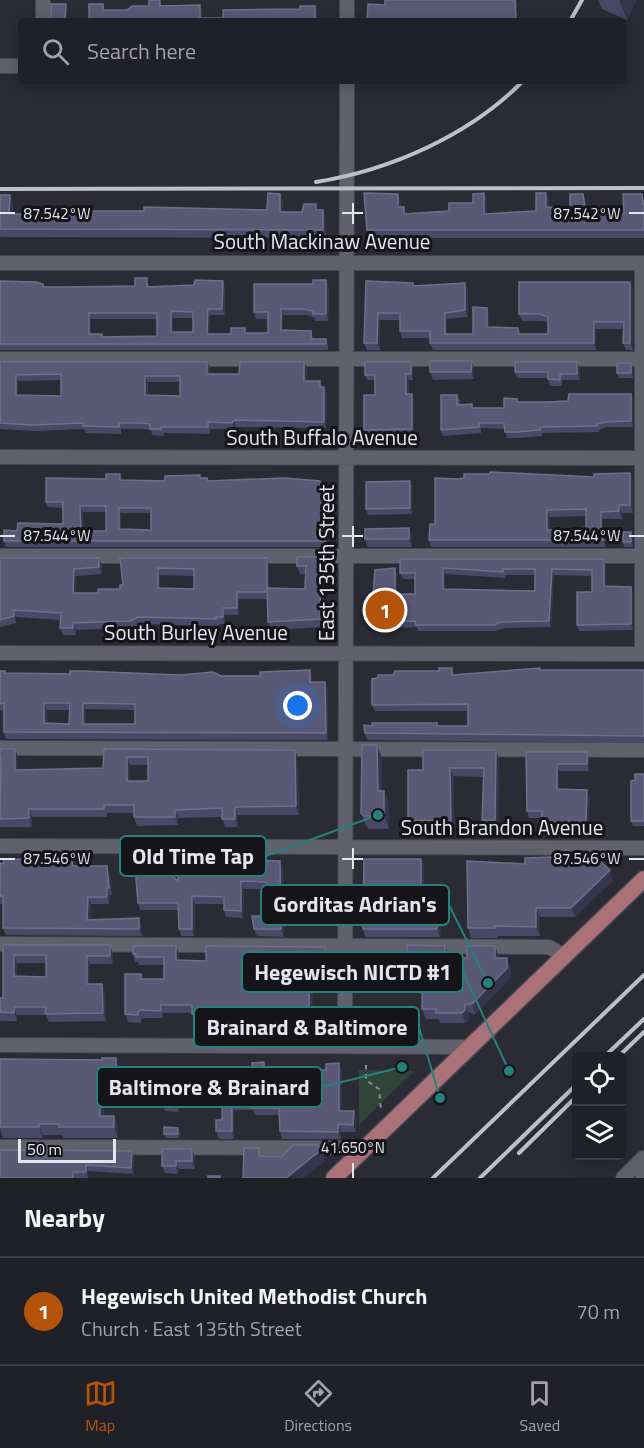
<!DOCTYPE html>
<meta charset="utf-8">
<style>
body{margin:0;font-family:"Titillium Web",sans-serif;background:#282830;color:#f1f3f6}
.controls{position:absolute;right:18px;bottom:18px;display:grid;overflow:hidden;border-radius:6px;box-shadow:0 3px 15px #0003}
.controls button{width:54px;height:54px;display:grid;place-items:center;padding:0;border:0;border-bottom:2px solid #3d3e45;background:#202028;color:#f1f3f6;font:30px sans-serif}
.scale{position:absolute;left:18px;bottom:15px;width:98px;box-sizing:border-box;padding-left:6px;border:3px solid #e5e6ed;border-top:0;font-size:16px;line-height:21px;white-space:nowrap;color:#e5e6ed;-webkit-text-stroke:4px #141419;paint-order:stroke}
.you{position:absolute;left:298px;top:706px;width:21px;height:21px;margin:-15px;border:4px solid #fff;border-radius:50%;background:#1a73e8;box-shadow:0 0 0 9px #1a73e833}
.badge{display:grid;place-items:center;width:39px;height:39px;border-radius:50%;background:#b45309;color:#fff;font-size:20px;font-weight:700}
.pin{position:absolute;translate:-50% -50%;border:3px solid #fff;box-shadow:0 2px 6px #0006}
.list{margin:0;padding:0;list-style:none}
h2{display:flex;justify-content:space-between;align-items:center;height:78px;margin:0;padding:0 24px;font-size:26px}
h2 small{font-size:20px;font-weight:400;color:#a2a3a8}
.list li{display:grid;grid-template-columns:39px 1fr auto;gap:18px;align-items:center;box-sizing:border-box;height:108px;padding:0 24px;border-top:2px solid #3d3e45}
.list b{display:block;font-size:22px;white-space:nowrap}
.list p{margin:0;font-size:20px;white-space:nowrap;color:#a2a3a8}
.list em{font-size:20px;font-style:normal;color:#a2a3a8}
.icon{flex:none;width:33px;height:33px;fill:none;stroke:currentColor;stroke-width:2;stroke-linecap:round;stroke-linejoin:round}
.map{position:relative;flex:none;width:644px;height:1178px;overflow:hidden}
.search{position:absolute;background:#202028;box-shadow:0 3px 15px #0003;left:18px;right:18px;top:18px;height:66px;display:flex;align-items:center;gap:15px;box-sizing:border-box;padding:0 21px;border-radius:6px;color:#a2a3a8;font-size:22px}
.sheet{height:186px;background:#202028}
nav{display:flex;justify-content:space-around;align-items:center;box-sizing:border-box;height:84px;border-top:2px solid #3d3e45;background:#202028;font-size:16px;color:#a2a3a8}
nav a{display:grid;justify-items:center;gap:3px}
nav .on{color:#b45309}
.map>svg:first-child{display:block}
</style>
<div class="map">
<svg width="644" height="1178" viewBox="0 0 644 1178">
<rect width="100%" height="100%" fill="#2b2b35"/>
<!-- park -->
<path fill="#30463b" d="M359 1070 414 1071 359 1125Z"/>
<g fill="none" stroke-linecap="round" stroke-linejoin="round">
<!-- minor casing -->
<g stroke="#45464f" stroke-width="16">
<path id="minor" d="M43 0V21
M347 0V21
M0 66H21
M0 263H644
M642 263V654
M0 359H642
M0 457 644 458
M0 556H642
M0 653 644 654
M0 748 644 750
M0 846 644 848
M0 944 549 947 564 956
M0 1045 470 1047
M345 1045 347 81
M0 1147 365 1148
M623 1178 643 1158V1178"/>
</g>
<!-- major casing -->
<g stroke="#45464f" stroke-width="19">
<path id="major" d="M334 1178 644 879"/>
</g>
<!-- path -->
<path stroke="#8e8e97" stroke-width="2" stroke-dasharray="4.5 4.5" stroke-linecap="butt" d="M366 1065V1080L379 1089 381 1110"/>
<!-- minor -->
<use href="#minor" stroke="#61616d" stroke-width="14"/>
<!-- major -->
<use href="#major" stroke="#ab7178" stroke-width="16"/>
<!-- rail -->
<path stroke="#bfc0c7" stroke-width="4" d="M570 21 582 0
M316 182C391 170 470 135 523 81
M0 189 644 188
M605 1056 644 1019
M619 1056 644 1032
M519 1153 576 1097
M433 1178 644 975
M480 1178 576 1085"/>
</g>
<!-- wall -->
<path fill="#494867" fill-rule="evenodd" d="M598 0H636L627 20 602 9Z
M484 193 487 201V214L536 211 549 201V207L570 208 586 202 588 214H624L644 199V238H370L367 230 401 202V207L407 214 449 211 473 203Z
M280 194 283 202V212H302L318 210 326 218V238L0 237V195H10L13 203 12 214 267 210Z
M0 281 43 284 44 287 135 286 149 284V287H225V315H210V334L268 333V319H256L254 312 329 287 328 321H315L314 317 305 315H283V330L311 331 313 339H326L328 345V350H0ZM173 318H193V332H173ZM91 319H157V336L103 337 102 334H91Z
M366 281 413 283 414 286 465 283 468 289V317L447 319V334H473L489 315V327L518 328 521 334H548V323L543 321H522L519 314 630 282 633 289V350H626L623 343V329H596V350H433L430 343V338H402L400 331V320H380V350H367L364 343Z
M0 362H207L210 368V374H239L304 362 307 368V381H320L322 387 327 393 326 428 236 427 234 429H210V434L164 433V436L152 435 151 430 141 429H121V434L86 433 84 429 35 431 0 429ZM61 380V396L18 395V381ZM148 382H180V396L148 395Z
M411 362 413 368V380H409V394H412L414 400V435L367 436 364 430 375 395V380H367L365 375Z
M577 362 580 368V380H562V386H550L548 378H517L515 372Z
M631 363 633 368V378H619L617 373Z
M474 368V379L433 380 430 372Z
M631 394 633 400V427H607L599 430V432L542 433V436L518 438H507L505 429 481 428V433L443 436 441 430 457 395 460 401V405L474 408H504L519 402H546L568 401Z
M630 473 633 481V513H622V519H603V539L606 547H431L429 540 435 524 594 477ZM586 516V530H550V517Z
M201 478 208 481 322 487 323 496 328 501 327 513H324V536L327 542V547H6L4 541 17 531 63 524V508L48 507 46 502 122 480 165 481ZM83 512H106V531H83ZM121 513H151V530L121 529Z
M410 481 412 487V514L368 515 366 509Z
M412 536V547H368L365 539Z
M633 537V547H624L623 542Z
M0 558 102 565V574L76 576V593H98L120 589 123 585 120 558H267L269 565V588L305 589 306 574H300L297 566 327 565V574L324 573 323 627 271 630 268 622 267 599H239V615H225V624H219V626L141 624 133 628 76 630V635H63L60 628V620L16 617V623L0 627ZM160 575 194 576V589L160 588Z
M400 559 606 565V586L633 593V630L579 631 577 625 592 592V576L554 575 551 627 504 628 496 631H418L417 627 374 629 371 623 397 574V594H415V579H403L400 573ZM445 574 505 578V575H535V591L445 589Z
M452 668 454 675 541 670H644V743L367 740 365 733 438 726H468V711H375L372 705 393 675 439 671Z
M0 671 6 673 312 676V682H325L328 689V740L6 739 4 732V710L0 711ZM86 709 135 710V724H86ZM47 710H70L69 724 47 723Z
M377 745 382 758V791H384L389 804V829H369L366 826 361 813Z
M0 749H15L18 757V770L103 768 104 749 298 758 299 815H238V827H225L222 817 178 818V825L137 826 134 817V813H107V817H32V827H0ZM130 765H148V781H130Z
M496 750 499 759 498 828H485L482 820 483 777 454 776V829L411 828 408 820 423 770Z
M526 752H587L589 759V771H559V789L590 796 588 828 544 829 542 822V818H529L527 811Z
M644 774V826H633L631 821 635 780Z
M421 859 424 867V916L441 924 440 937H365L363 929Z
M280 861 283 869 284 937 257 936 254 929 266 916V889H244L243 918 226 917 224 910V904H195L194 936H181L179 929 178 910H140L138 903 178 881 195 867 210 862 222 864 252 865Z
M557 861 613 880 575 917H540V936H498V938H471L468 928 525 864Z
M0 863 75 866 110 873 112 895H110L109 904H91L90 920 142 926V936L6 935 3 928V904H0Z
M3 945H110L113 954V964H90V984L105 992 106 1021 49 1022 46 1015H17V1021H0V998H3ZM17 963H46V977L17 976Z
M325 947 328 955 327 962H313L312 1016 267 1018V1023L195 1022 192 1013H163V1018H145L141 1019V1023L128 1022 125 1014 143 979H164V965H139L138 962H135L133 954H179V960L206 961ZM268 963 297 964 296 976H268Z
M449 955V957L467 958 499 956V958L511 968V977L475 1014 469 1013V1020L465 1023H440L439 1019H426L422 1009V969H411L407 959Z
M0 1059 120 1069V1103H104V1116L118 1127V1138H63L62 1135H43V1138H3L0 1129Z
M264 1062 266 1068 342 1071V1111H354L356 1119V1132H341V1139H282L280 1131 279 1115H255L253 1110H234V1139H219L216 1131 222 1120 252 1067Z
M179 1078V1112L165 1111 162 1102Z
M180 1133 179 1138H166L164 1134Z
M192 1149 195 1157V1169H179L178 1174 165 1173 162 1166Z
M134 1156V1174L88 1171V1178H0Z"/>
<!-- shaded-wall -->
<path fill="#36354d" d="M515 0H517V21H516Z
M619 0H636L627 20Z
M66 4 67 9V21H65Z
M200 5 202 10V21L200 18Z
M315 6 317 11V21H315Z
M484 193 487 201V222L484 214Z
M546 193 549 201V215L546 207Z
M280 194 283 202V220L280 212Z
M398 194 401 202V215L398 207Z
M583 194 586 202 589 222 586 214Z
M10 195 13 203 12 222 9 214Z
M323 210 326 218V238L323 230Z
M326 280 329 287 328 321 326 314Z
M223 281 225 287V315L222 309Z
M630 282 633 289V350L630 343Z
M465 283 468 289V317L465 310Z
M487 308 489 315V334L487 327Z
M208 309 210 315V340L207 334Z
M281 309 283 315V337L281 330Z
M171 311 173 318V338L171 332Z
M89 313 91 319V341L89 334Z
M378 313 380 320V350L377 343Z
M445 313 447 319V341L445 334Z
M594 322 596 329V350L594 343Z
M472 361 474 368V379L471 372Z
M207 362 210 368V380L207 374Z
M304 362 307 368V387L304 381Z
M411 362 413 368V380L411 374Z
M577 362 580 368V380L577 374Z
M631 363 633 368V378L631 373Z
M406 374 409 380V400L406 394Z
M16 375 18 381V401L16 395Z
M145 376 148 382 147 402 145 395Z
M324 387 327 393 326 428 324 422Z
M412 394 414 400V435L412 429Z
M631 394 633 400V427L631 421Z
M234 420 236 427 234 429 232 423Z
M630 473 633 481V513L630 505Z
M410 481 412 487V514L410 508Z
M326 496 328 501 327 513 325 507Z
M619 505 622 513V519L619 511Z
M80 506 83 512V536L81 531Z
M322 507 324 513V542L322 536Z
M119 508 121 513V535L119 529Z
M547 510 550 517V537L547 530Z
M601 512 603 519V540L601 537Z
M409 528 412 536V547L409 539Z
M631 532 633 537V547L631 542Z
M324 557 327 565V574L324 566Z
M99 558 102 565V574L99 567Z
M267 558 269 565V599L267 592Z
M604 559 606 565V592L604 586Z
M321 566 324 573 323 627 320 619Z
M158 568 160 575V595L158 588Z
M395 568 397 574V600L395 594Z
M443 568 445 574V595L443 589Z
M74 569 76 576V600L73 593Z
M552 569 554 575 551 627 549 621Z
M631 587 633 593V630L631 624Z
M237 592 239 599V615L237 608Z
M223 608 225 615V624L223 617Z
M14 610 16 617V623L14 616Z
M73 623 76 630V635L73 628Z
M310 670 312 676V688L310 682Z
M325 682 328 689V740L326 733Z
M44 703 47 710 46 730 44 723Z
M83 703 86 709V731L83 724Z
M377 745 382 758V804L378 791Z
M15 749 18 757V779L15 770Z
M295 750 298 758 299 815 296 806Z
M496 750 499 759 498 828 495 820Z
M587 752 589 759V771L587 764Z
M127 757 130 765V790L127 781Z
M557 764 559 771V796L557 789Z
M450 768 454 776V829L451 821Z
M587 790 590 796 588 828 586 821Z
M384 791 389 804V829L384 816Z
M235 807 238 815V827L235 819Z
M29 809 32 817V827L29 818Z
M175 810 178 818V825L175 817Z
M421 859 424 867V924L421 916Z
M280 861 283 869 284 937 281 929Z
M107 866 110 873 112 895 109 888Z
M610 870 613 880 575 917 571 908Z
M241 881 244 889 243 918 241 911Z
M107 888 110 895 109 904 107 897Z
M192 896 195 904 194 936 192 929Z
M88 897 91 904 90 928 87 920Z
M536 908 540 917V936L536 927Z
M438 916 441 924 440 937 437 929Z
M139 918 142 926V936L139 929Z
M110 945 113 954V964L110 956Z
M176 946 179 954V967L176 960Z
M445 946 449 955V967L445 957Z
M495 946 499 956V968L495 958Z
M325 947 328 955 327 962 325 954Z
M310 954 313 962 312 1016 309 1008Z
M14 955 17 963V985L14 976Z
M87 956 90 964V992L87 984Z
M265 956 268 963V984L265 976Z
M507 958 511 968V977L475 1014 472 1004Z
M102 984 105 992 106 1021 103 1013Z
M465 1004 469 1013V1020L465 1023 462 1013Z
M161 1005 163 1013V1018L161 1011Z
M14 1007 17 1015V1021L14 1013Z
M264 1010 267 1018V1023L264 1015Z
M116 1058 120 1069V1103L116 1092Z
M339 1063 342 1071V1118L339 1111Z
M175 1069 179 1078V1112L175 1102Z
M100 1092 104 1103V1127L100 1116Z
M232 1103 234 1110V1139L232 1131Z
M354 1111 356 1119V1132L353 1125Z
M114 1116 118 1127V1138L114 1127Z
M39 1124 43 1135V1138L39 1127Z
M338 1124 341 1132V1139L338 1132Z
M192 1149 195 1157V1169L192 1161Z
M321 1150 325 1161 304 1178H286Z
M132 1151 134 1156V1174L131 1168Z
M176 1161 179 1169 178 1174 176 1166Z
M86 1165 88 1171V1178L86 1172Z"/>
<!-- building -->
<path fill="#5a5975" stroke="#6f6f88" stroke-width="1.5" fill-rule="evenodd" d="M149 0H160V6L200 5V18H223V10L300 9V6H315V21H89V4H103V10H127L132 6H149Z
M385 0H515L516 21H367L368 4 385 5Z
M51 4H66L65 21H51Z
M268 193 280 194V212H302L304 204H316V210H323V230L0 229V195H10L9 214H35V211H144V207L267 210Z
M364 193 398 194V207H404V214L449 211V203H473V194L484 193V214L536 211V193H546V207L570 208V194H583L586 214H624L623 194H642L643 204H644V230H367Z
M135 278H147V287L194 285 195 280 223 281 222 309H208L207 334H231V328H245V333H268V312H254V284H313V280H326V314H313V311L303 309H281V330L311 331V339H326V344H0V281L36 282 43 284V287H66L135 286ZM171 311 193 312V332H171ZM89 313H157V336L102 337V334H89Z
M366 281 413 283V286L465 283V310L445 313V334H473V307L487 308V327L518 328V334H548V317L540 314H519V282H630V343H623L624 322H594V343H430V331H400V313H378L377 343H364Z
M430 361H472L471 372H430Z
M0 362H207V374H239L240 362H304V381H320V387H324V422L234 420 232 423 208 422V427H161V429H150V424L139 423H119V427L83 426V423L32 425 0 423ZM61 374V396L16 395V375ZM145 376H180V396L145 395Z
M365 362H411V374H406V394H412V429L364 430V395H375V375H365Z
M515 362H577V374H560V380L548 379V372H515Z
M617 363H631V373H617Z
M569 394H631V421L605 422 597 424V426L540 427V430L516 432H505L504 423H479V427L441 430V395H457V405L472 404V408H504V398L517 399V402H546L568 401Z
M490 472 594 477V474L630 473V505H619V511L601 512V537L604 540H429L430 524H435V478L459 479 464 478V474H489ZM586 509V530H547V510Z
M106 474H120V480L165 481V476L200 475V478H207L208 481 284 478 320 481 322 496H326L325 507H322V536H325V541H4V530L17 531 18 523 63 524V502H46V478L106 479ZM80 506H106V531H81ZM119 508H151V530L119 529Z
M410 481V508L366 509V482Z
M409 528V539H365V529Z
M623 532H631V542H623Z
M297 557H324V566H321L320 619 268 622 267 588 305 589 306 566H297Z
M0 558H99V567L74 569 73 593H98V589H120V585H123L120 558H267V592H237V608H223V617H216V619L138 617 131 621 73 623V628H60L61 613 14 610V616L0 620ZM158 568 194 569V589L158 588Z
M400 559H604V586L631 587V624L577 625V592H592V570L552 569 549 621 501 622 494 625H416L415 621 371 623 375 570 395 568V594H415V573H400ZM443 568 503 572V569H535V591L443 589Z
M439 668H452V675L540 668V670H644V736L365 733 364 725 372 726V723H437V726H468V704L372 705V679L378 678V675H393L395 671H439Z
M310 670V682H325L326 733 4 732V703L0 704V671H5V673L70 674V671H82L180 675 213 672 221 676H260V672ZM44 703H70L69 724 44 723ZM83 703 135 704V724H83Z
M362 745H377L378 791H384V816H364L361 813Z
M0 749H15V770L103 768 104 749 295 750 296 806 235 807V819H222V808L175 810V817H134V805H104V809H29V818L0 819 1 758H0ZM127 757H148V781H127Z
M423 750H496L495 820H482L484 768H450L451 821 408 820V770H423Z
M526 752H587V764H557V789L587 790 586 821 542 822V811H527Z
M635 774H644V821H631V781L635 780Z
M552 857 557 861 601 862 610 870 571 908H536V927L495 926V928H468L467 861 525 864V858Z
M4 859 72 860 73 866H107L109 888H107V897H88L87 920 139 918V929L3 928V896H0V863L3 864Z
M195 859H209V862L222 864 252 865 253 860 280 861 281 929H254L252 916H266V882L241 881V911L224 910V897L192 896V929H179L178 903H138L135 867H162L178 881V866L195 867Z
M364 859H421V916H438L437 929H363Z
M3 945H110V956H87V984H102L103 1013 45 1014 46 1007H14V1013L0 1012V998H3ZM14 955H46V977L14 976Z
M407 945 445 946V957L467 958V946H495V958H507V968L472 1004H465V1010L462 1013H436V1009H422V959H407Z
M133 946H176V960L206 961V946L325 947V954H310L309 1008 264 1010V1015L192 1014V1005H161V1011L142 1010 138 1011V1015L125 1014V974H141V979H164V957H136V954H133ZM265 956 297 957 296 976H265Z
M102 1058H116V1092H100V1116H114V1127H59V1124H39V1127H0V1059L102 1060Z
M264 1062V1068L326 1070V1064L339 1063V1111H354L353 1125 338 1124V1132L280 1131 279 1108H252V1103H232V1131H216V1120H222L223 1067H252V1063Z
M164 1127 178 1128V1134H164Z
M293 1145H317L321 1150 286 1178H243L244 1148H259V1156H282Z
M162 1149H192V1161H176V1166H162Z
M0 1150 132 1151 131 1168 86 1165V1172H73V1178H0Z
M208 1176H220V1178H208Z"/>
<!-- ticks -->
<path fill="none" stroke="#e5e6ed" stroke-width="2" d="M353 203V224M0 213H15M342 213H363M629 213H644M353 526V547M0 536H15M342 536H363M629 536H644M353 848V869M0 859H15M342 859H363M629 859H644M353 1163V1178"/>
<g text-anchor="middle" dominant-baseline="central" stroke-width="6" stroke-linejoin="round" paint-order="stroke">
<!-- street labels -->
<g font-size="21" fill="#e5e6ed" stroke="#141419">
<text x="322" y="241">South Mackinaw Avenue</text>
<text x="322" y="437">South Buffalo Avenue</text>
<text transform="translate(326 563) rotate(-90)">East 135th Street</text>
<text x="196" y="632">South Burley Avenue</text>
<text x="502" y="827">South Brandon Avenue</text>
</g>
</g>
<g font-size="15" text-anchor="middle" fill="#e5e6ed" stroke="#141419" stroke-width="6" stroke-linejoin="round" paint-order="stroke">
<text x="587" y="219">87.542°W</text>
<text x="57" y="219">87.542°W</text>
<text x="587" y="541">87.544°W</text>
<text x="57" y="541">87.544°W</text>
<text x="57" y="864">87.546°W</text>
<text x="587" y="864">87.546°W</text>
<text x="353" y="1153">41.650°N</text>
</g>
<!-- callouts -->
<path fill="none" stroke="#24817b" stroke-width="2" d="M378 815L266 856M488 983L449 905M509 1071L463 972M440 1098L419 1027M402 1067L322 1087"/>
<g fill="#24817b" stroke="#141419" stroke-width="2">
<circle cx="378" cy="815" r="6"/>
<circle cx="488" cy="983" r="6"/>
<circle cx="509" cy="1071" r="6"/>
<circle cx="440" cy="1098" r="6"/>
<circle cx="402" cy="1067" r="6"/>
</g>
<g fill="#141419" stroke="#24817b" stroke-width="2">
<rect x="120" y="836" width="146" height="40" rx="6"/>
<rect x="261" y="885" width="188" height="40" rx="6"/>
<rect x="242" y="952" width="221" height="40" rx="6"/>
<rect x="194" y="1007" width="225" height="40" rx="6"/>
<rect x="97" y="1067" width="225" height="40" rx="6"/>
</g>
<g font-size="22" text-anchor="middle" font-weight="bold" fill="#e5e6ed">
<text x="193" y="864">Old Time Tap</text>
<text x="355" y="912">Gorditas Adrian's</text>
<text x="353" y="980">Hegewisch NICTD #1</text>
<text x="307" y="1035">Brainard &amp; Baltimore</text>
<text x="209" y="1095">Baltimore &amp; Brainard</text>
</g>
</svg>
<div class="controls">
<button><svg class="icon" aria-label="locate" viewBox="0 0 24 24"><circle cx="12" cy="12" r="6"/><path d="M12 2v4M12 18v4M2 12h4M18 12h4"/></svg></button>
<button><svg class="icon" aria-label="layers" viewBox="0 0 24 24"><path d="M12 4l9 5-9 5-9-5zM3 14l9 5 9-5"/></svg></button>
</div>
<div class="scale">50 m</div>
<div class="you"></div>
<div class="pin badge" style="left:385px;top:610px">1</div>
<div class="search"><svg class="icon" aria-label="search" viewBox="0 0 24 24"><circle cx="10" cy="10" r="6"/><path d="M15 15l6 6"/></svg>Search here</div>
</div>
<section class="sheet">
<h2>Nearby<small></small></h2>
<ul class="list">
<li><span class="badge">1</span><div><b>Hegewisch United Methodist Church</b><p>Church · East 135th Street</p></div><em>70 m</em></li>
</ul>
</section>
<nav>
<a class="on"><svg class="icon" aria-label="map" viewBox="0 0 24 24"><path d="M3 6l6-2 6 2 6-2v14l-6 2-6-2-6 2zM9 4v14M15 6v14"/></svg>Map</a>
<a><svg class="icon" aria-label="directions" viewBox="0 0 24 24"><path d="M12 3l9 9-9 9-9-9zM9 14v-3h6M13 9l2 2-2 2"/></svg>Directions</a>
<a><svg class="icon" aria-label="saved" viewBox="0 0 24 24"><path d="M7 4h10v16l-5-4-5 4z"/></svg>Saved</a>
</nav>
